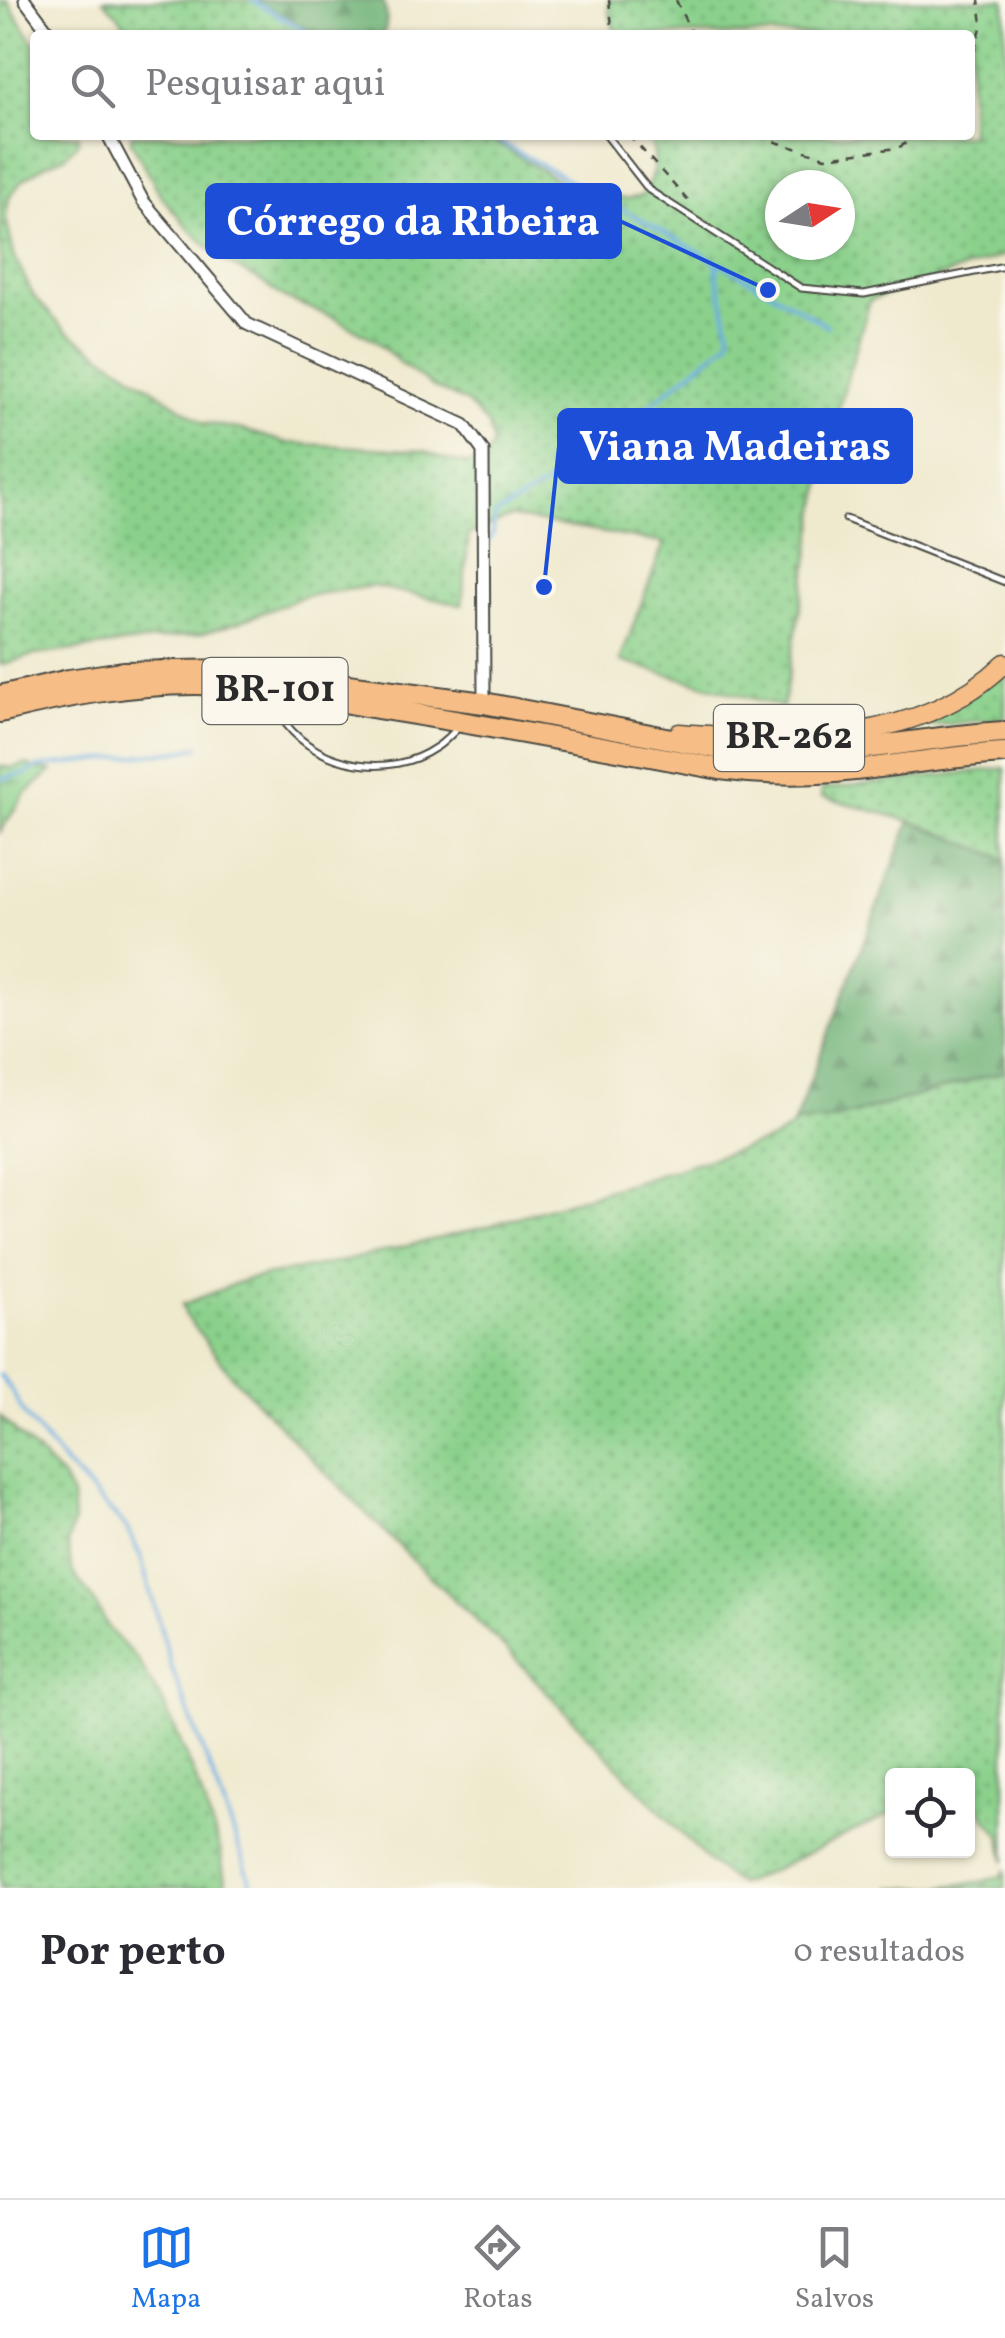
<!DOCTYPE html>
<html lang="pt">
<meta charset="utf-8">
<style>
body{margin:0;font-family:Vollkorn,serif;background:#f7f7f7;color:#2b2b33}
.controls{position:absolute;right:30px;bottom:30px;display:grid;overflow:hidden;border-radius:10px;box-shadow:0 2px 8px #0004}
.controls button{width:90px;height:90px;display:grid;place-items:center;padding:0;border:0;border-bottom:2px solid #e1e1e2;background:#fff;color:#2b2b33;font:50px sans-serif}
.compass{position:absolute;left:765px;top:170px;width:90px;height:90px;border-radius:50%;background:#fff;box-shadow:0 2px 8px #0004;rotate:78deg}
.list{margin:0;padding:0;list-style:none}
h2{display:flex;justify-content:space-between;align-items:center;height:130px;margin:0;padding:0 40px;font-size:42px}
h2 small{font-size:32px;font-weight:400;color:#7c7c81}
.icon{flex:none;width:55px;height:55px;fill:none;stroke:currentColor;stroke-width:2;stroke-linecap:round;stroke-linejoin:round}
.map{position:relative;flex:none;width:1005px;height:1888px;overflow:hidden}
.search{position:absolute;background:#fff;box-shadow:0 2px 8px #0004;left:30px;right:30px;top:30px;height:110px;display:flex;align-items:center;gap:25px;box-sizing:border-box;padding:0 35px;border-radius:10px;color:#7c7c81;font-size:38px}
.sheet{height:310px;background:#fff}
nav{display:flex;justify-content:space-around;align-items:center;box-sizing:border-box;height:140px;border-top:2px solid #e1e1e2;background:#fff;font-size:28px;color:#7c7c81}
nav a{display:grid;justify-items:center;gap:5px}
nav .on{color:#1a73e8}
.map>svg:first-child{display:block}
</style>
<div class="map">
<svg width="1005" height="1888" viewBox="0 0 1005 1888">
<defs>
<pattern id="grass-dots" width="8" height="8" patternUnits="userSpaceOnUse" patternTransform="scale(2.5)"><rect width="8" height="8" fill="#8bd18c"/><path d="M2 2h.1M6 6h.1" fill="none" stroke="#72aa73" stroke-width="1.8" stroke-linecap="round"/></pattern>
<pattern id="forest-firs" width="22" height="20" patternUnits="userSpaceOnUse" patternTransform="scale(2.5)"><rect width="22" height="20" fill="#70b378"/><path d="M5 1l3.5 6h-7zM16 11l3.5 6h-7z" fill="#5c9263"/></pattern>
<pattern id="wetland-marsh" width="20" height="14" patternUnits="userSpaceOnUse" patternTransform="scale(2.5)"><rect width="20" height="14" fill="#8bd18c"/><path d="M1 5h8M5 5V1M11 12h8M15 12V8" fill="none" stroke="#72aa73"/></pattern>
</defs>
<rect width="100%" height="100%" fill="#fbf7ec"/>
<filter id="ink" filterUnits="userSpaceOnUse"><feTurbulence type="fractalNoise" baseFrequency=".01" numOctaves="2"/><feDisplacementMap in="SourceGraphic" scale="20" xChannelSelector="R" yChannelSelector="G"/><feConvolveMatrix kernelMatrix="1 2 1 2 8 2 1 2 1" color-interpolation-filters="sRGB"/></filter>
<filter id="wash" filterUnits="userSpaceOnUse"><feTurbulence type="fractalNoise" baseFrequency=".0048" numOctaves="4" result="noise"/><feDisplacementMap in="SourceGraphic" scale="40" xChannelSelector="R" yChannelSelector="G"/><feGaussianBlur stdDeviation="2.25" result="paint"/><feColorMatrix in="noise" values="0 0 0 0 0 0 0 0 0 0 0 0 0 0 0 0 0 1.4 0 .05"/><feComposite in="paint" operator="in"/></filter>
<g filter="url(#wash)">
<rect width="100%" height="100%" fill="#efe9cd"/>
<!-- grass -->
<path fill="url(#grass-dots)" stroke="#5b7e5c" stroke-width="2.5" fill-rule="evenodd" d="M0 0H7L35 45V135H79L77 144 64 157 45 165 23 180 9 197 6 218 14 255 33 295 65 330 204 423 239 429 288 443 424 451 448 460 469 464 485 458 493 444 488 425 466 402 435 388 400 363 376 341 333 317 284 298 259 280 225 262 191 231 161 196 131 142V135H483L583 195 626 199 642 196C655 172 659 161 648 135H970V35H616L609 13V0H1005V255L870 300 829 441 783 707 620 661 664 543 511 517 469 534 462 605 373 586 305 596 239 622 200 634 34 655 0 665ZM780 185H840V245H780Z
M103 0H254L318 35H128L122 20Z
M1005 672V718L931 726 930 719Z
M1005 768V859L910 821 822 797V789Z
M1005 1071V1862L1001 1837 968 1794V1776H892V1813L760 1876 738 1884 710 1863 503 1646 422 1569 307 1454 232 1376 186 1316 182 1305 244 1280 344 1261 485 1227 774 1139 799 1122 835 1119Z
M0 1416 62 1477 72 1496 74 1522 67 1544 73 1573 92 1598 110 1630 136 1658 162 1700 193 1771 220 1849 226 1888H0Z
M1005 1871V1888H889L939 1887 985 1881 1002 1876Z"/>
<!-- forest -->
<path fill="url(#forest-firs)" stroke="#4e6f52" stroke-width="2.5" d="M254 0 382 1C388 11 388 24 383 35H318Z
M910 821 1005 859V1071L835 1119 794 1123Z"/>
<!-- wetland -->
<path fill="url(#wetland-marsh)" stroke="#5b7e5c" stroke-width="2.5" d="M27 764 33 768 52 771 25 794 0 832V766L11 768Z"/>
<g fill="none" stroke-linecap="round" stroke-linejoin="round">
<!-- stream -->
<path stroke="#6dafe1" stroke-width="4" d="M252 0 312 35
M487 135 768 290 827 326
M488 543 493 532 495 515 590 458 626 425 729 341 730 333 717 275V262
M0 779 25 774 37 767 178 751 199 747
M0 1375 12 1391 24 1414 67 1466 126 1527 140 1555 171 1666 222 1800 253 1888"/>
</g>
</g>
<g filter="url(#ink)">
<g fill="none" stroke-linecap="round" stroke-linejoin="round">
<!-- service casing -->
<g stroke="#484843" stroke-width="9">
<path id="service" d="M606 135 649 190 801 288 864 294 1005 266
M846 519 1005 582
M270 696C275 705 280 716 286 724 319 767 390 779 435 748 444 743 451 734 459 727"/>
</g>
<!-- minor casing -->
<g stroke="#484843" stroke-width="15">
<path id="minor" d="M25 0 51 35
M108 135 143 201 247 324 464 425 483 451 484 703"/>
</g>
<!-- trunk casing -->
<g stroke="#484843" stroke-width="21">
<path id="trunk" d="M679 733C789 741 919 747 1005 663"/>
</g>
<!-- motorway casing -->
<g stroke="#484843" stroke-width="24">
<path id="motorway" d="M0 696 69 680 123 672 234 670 484 703 723 749C751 752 780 754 809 753 875 750 939 735 1005 732
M0 712C64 696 128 684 195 684 258 685 321 698 383 709 496 727 608 748 720 769 758 774 797 775 836 772 892 767 948 756 1005 753"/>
</g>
<!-- path -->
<path stroke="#484843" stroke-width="2.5" stroke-dasharray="8 8" stroke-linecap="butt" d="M609 0 613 35
M676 0 692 35
M970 67 982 24 979 0
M629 135 690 203
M760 135 763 138 825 157 898 148 919 135"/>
<!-- service -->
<use href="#service" stroke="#fff" stroke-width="5"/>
<!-- minor -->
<use href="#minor" stroke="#fff" stroke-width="11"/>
<!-- trunk -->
<use href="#trunk" stroke="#f6be86" stroke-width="18"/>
<!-- motorway -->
<use href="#motorway" stroke="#f6be86" stroke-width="20"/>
</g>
</g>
<g text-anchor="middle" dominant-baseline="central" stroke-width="8" stroke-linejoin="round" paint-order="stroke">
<!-- shield labels -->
<g fill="#fbf7ec" stroke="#696865" stroke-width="2.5">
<rect x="202.5" y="658" width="145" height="66" rx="8"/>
<rect x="714" y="705" width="150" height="66" rx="8"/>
</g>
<g font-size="38" font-weight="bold" fill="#2b2b2b">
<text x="275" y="691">BR-101</text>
<text x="789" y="738">BR-262</text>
</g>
</g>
<!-- callouts -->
<path fill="none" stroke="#1d4ed8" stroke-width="4" d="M768 290L620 221M544 587L559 446"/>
<g fill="#1d4ed8" stroke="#fbf7ec" stroke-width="4">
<circle cx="768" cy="290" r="10"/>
<circle cx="544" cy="587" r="10"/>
</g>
<g fill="#1d4ed8" stroke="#1d4ed8" stroke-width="4">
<rect x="207" y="185" width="413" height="72" rx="10"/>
<rect x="559" y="410" width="352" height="72" rx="10"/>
</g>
<g font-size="42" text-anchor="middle" font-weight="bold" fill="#fff">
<text x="413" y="235">Córrego da Ribeira</text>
<text x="735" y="460">Viana Madeiras</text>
</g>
</svg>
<div class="controls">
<button><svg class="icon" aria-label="locate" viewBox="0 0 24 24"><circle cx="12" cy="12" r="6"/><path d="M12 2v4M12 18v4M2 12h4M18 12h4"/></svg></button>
</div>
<svg class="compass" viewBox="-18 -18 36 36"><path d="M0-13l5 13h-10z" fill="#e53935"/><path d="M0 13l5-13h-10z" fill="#7c7c81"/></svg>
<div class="search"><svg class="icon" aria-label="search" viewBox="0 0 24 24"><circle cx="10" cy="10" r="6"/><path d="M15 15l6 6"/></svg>Pesquisar aqui</div>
</div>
<section class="sheet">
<h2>Por perto<small>0 resultados</small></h2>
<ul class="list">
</ul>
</section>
<nav>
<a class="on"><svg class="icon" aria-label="map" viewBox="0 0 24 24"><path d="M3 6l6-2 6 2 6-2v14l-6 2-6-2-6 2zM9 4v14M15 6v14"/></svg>Mapa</a>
<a><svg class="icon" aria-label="directions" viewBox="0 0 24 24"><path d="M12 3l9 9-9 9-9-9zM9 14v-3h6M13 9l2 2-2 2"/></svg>Rotas</a>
<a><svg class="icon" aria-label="saved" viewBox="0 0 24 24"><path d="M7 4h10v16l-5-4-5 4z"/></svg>Salvos</a>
</nav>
